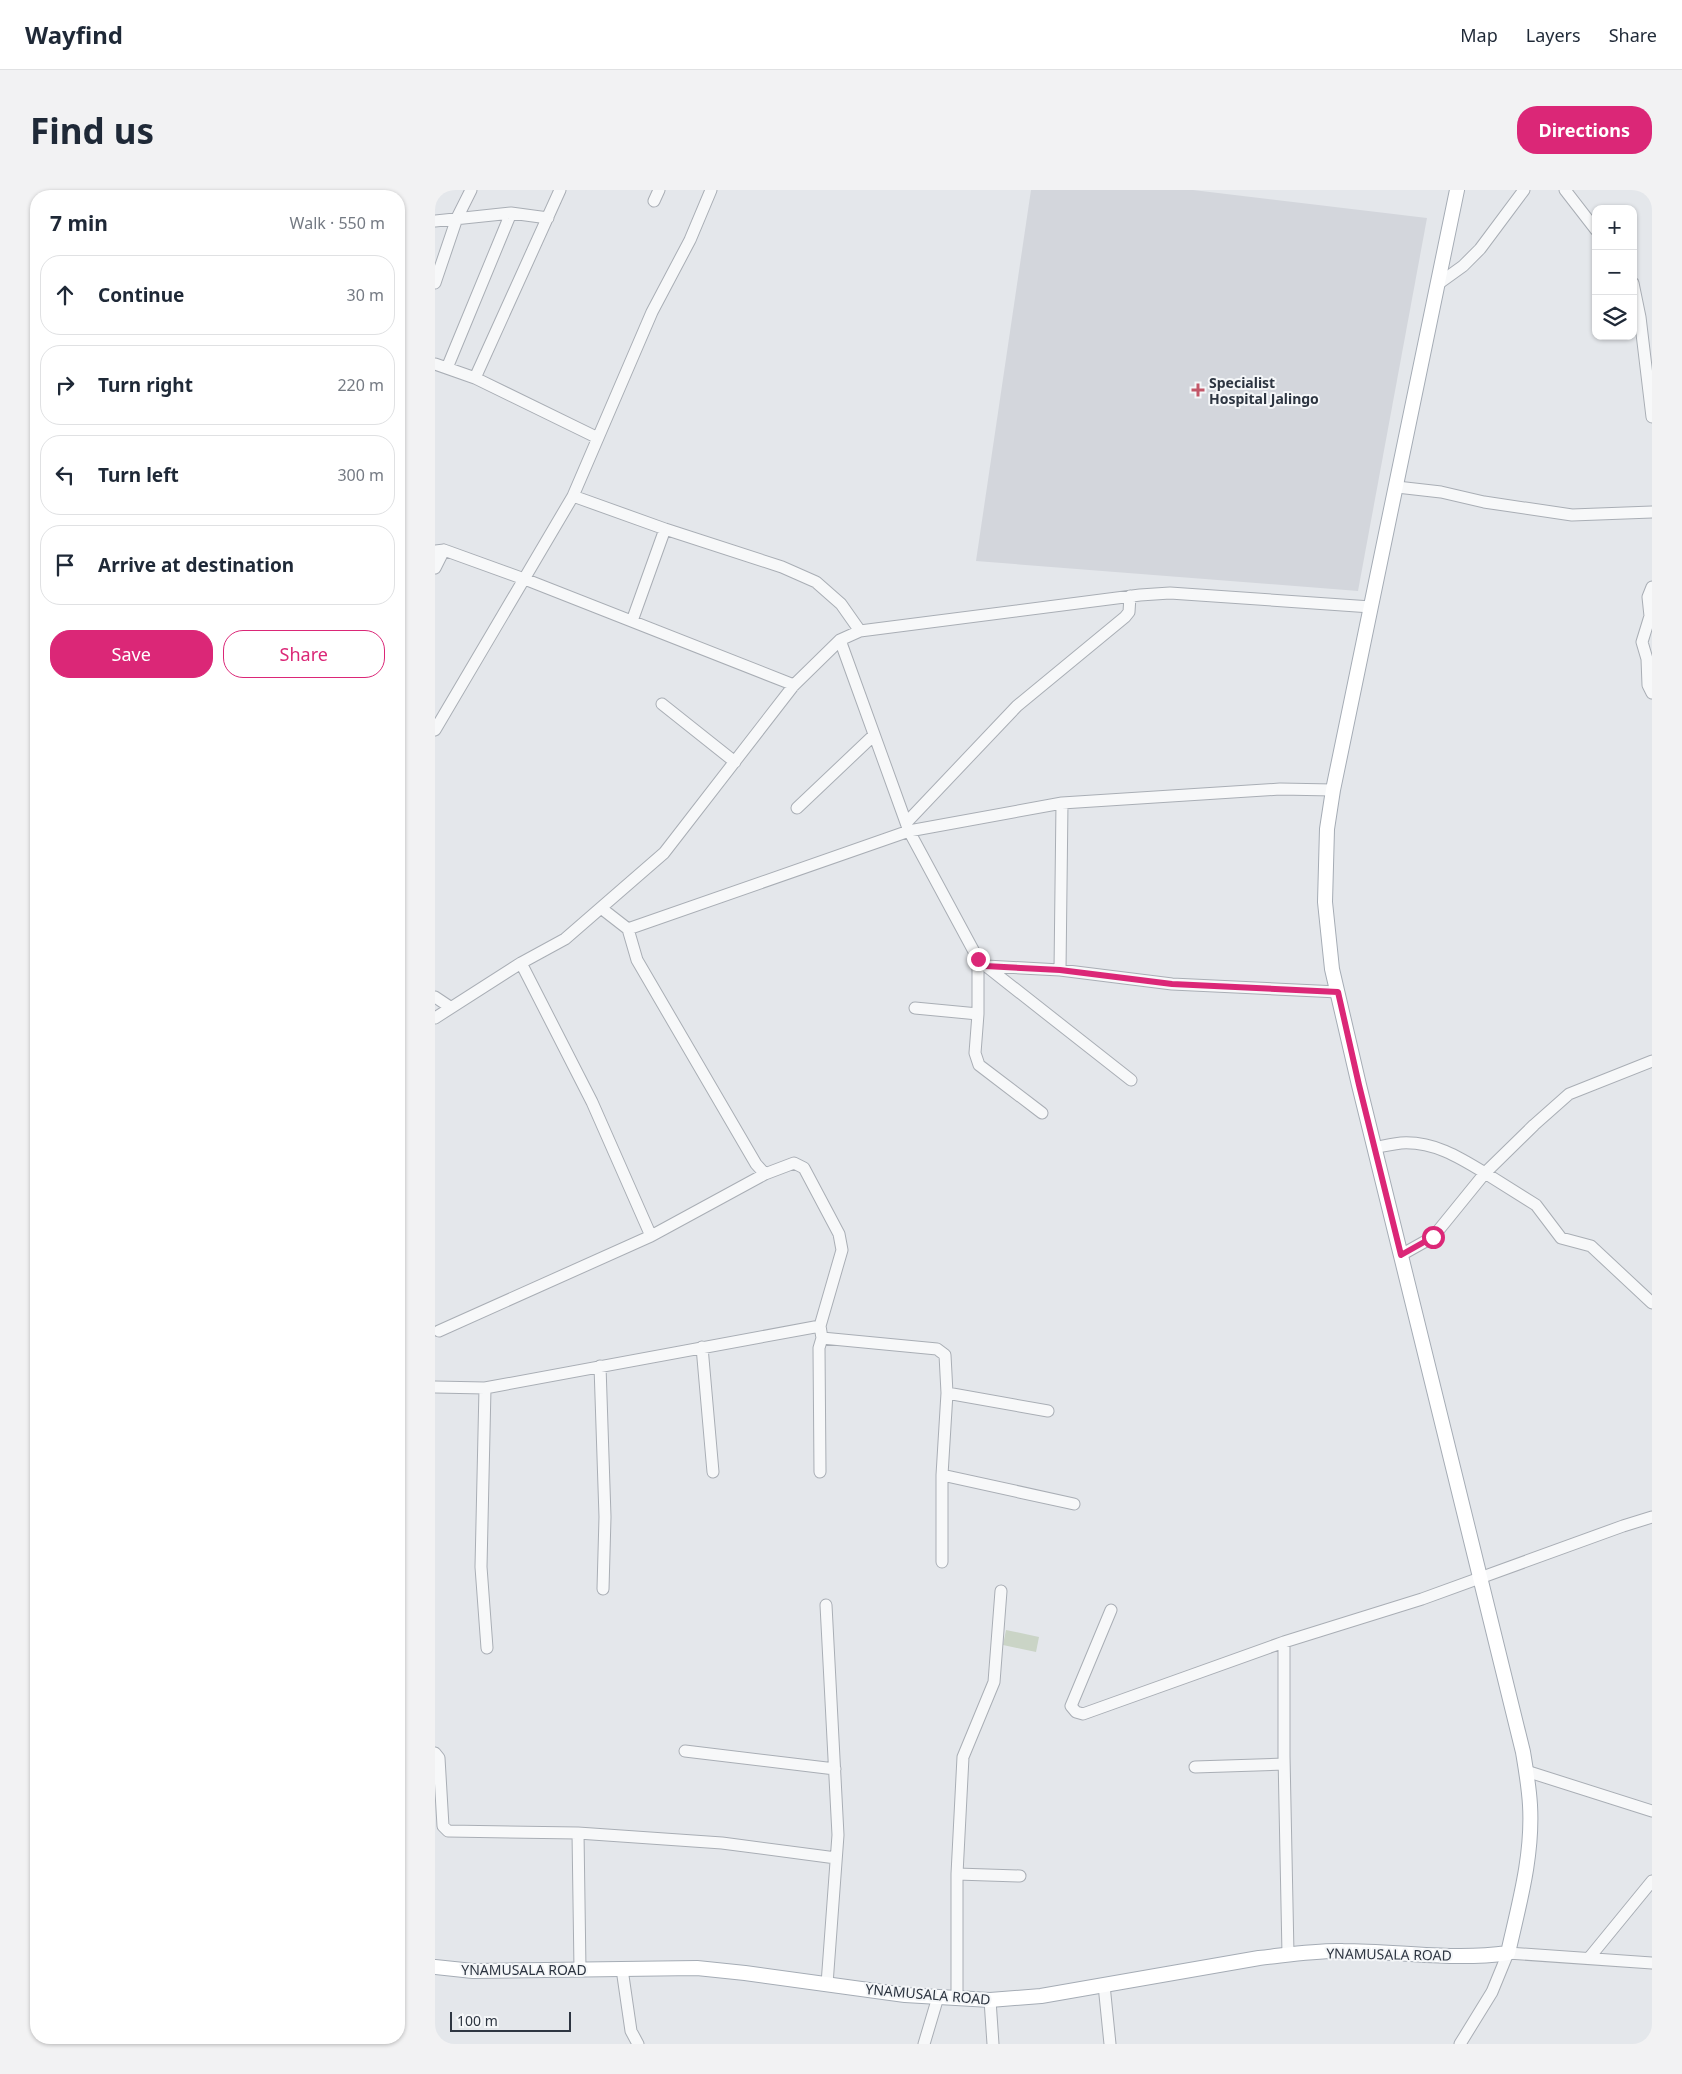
<!DOCTYPE html>
<meta charset="utf-8">
<style>
body{margin:0;font-family:"Noto Sans",sans-serif;background:#f2f2f3;color:#1f2937}
.controls{position:absolute;right:15px;top:15px;display:grid;overflow:hidden;border-radius:10px;box-shadow:0 1px 4px #0004}
.controls button{width:45px;height:45px;display:grid;place-items:center;padding:0;border:0;border-bottom:1px solid #e0e1e3;background:#fff;color:#1f2937;font:25px sans-serif}
.scale{position:absolute;left:15px;bottom:12px;width:121px;box-sizing:border-box;padding-left:5px;border:2px solid #2d3541;border-top:0;font-size:14px;line-height:18px;white-space:nowrap;color:#2d3541;-webkit-text-stroke:4px #f4f6f8;paint-order:stroke}
.stop{position:absolute;width:15px;height:15px;margin:-11px;border:4px solid #db2777;border-radius:50%;background:#fff}
.stop.end{background:#db2777;border-color:#fff;box-shadow:0 1px 5px #0008}
.list{margin:0;padding:0;list-style:none}
h2{display:flex;justify-content:space-between;align-items:center;height:65px;margin:0;padding:0 20px;font-size:21px}
h2 small{font-size:16px;font-weight:400;color:#747a83}
.list li{display:grid;grid-template-columns:32px 1fr auto;gap:15px;align-items:center;box-sizing:border-box;height:80px;margin:0 10px 10px;padding:0 10px;border:1px solid #e0e1e3;border-radius:20px}
.list b{display:block;font-size:19px;white-space:nowrap}
.list em{font-size:16px;font-style:normal;color:#747a83}
.actions{display:flex;gap:10px;padding:15px 20px}
.actions a{flex:1;padding:11px 0;border:1px solid #db2777;border-radius:20px;text-align:center;font-size:18px;color:#db2777}
.actions .main{background:#db2777;color:#fff}
.icon{flex:none;width:28px;height:28px;fill:none;stroke:currentColor;stroke-width:2;stroke-linecap:round;stroke-linejoin:round}
.map{position:relative;flex:none;width:1217px;height:1854px;overflow:hidden;border-radius:20px}
header{display:flex;align-items:center;gap:30px;box-sizing:border-box;height:70px;padding:0 25px;background:#fff;border-bottom:1px solid #e0e1e3}
header strong{font-size:24px}
nav{display:flex;gap:28px;margin-inline-start:auto;font-size:18px}
.intro{display:flex;align-items:center;justify-content:space-between;box-sizing:border-box;height:120px;padding:0 30px}
h1{margin:0;font-size:35px}
.button{padding:12px 22px;border-radius:20px;background:#db2777;color:#fff;font-size:18px;font-weight:700}
main{display:flex;gap:30px;padding:0 30px}
aside{flex:1;background:#fff;border-radius:20px;box-shadow:0 1px 4px #0004}
.map>svg:first-child{display:block}
</style>
<header>
<strong>Wayfind</strong>
<nav><a>Map</a><a>Layers</a><a>Share</a></nav>
</header>
<div class="intro"><h1>Find us</h1><a class="button">Directions</a></div>
<main>
<aside>
<h2>7 min<small>Walk · 550 m</small></h2>
<ul class="list">
<li><svg class="icon" aria-label="ahead" viewBox="0 0 24 24"><path d="M12 20V5M6 11l6-6 6 6"/></svg><div><b>Continue</b></div><em>30 m</em></li>
<li><svg class="icon" aria-label="right" viewBox="0 0 24 24"><path d="M7 20v-9h11M14 6l5 5-5 5"/></svg><div><b>Turn right</b></div><em>220 m</em></li>
<li><svg class="icon" aria-label="left" viewBox="0 0 24 24"><path d="M17 20v-9H6M10 6l-5 5 5 5"/></svg><div><b>Turn left</b></div><em>300 m</em></li>
<li><svg class="icon" aria-label="arrive" viewBox="0 0 24 24"><path d="M6 21V4h12l-3 4 3 4H6"/></svg><div><b>Arrive at destination</b></div></li>
</ul>
<div class="actions"><a class="main">Save</a><a>Share</a></div>
</aside>
<div class="map">
<svg width="1217" height="1854" viewBox="0 0 1217 1854">
<rect width="100%" height="100%" fill="#e4e7eb"/>
<!-- built -->
<path fill="#d3d6dc" d="M596 0H758L992 28 923 401 541 371Z"/>
<!-- green -->
<path fill="#cad4c6" d="M571 1440 604 1447 601 1462 568 1455Z"/>
<g fill="none" stroke-linecap="round" stroke-linejoin="round">
<!-- minor casing -->
<g stroke="#a9aeb5" stroke-width="13">
<path id="minor" d="M276 0 255 50 217 122 138 306 230 339 347 377 381 392 406 414 425 441
M1130 0 1161 40
M219 11 224 0
M0 31 76 23 113 28
M0 93 22 28 36 0
M1198 93 1205 127 1217 227
M1003 94 1028 76 1045 59 1089 0
M0 174 40 188 163 248
M12 178 76 23
M40 188 125 0
M962 297 1006 302 1049 312 1137 325 1217 322
M0 361 9 360 92 390 359 495
M0 378 9 360
M1217 397 1213 407 1215 426 1207 452 1212 469 1213 495 1217 503
M197 431 230 339
M405 450 474 641 543 769V824L540 863 544 875 607 923
M227 514 300 572
M0 540 138 306
M362 618 439 545
M471 633 582 516 690 427 694 422 695 406
M166 718 193 739 202 770 321 974 330 984 359 973 369 978 404 1044 407 1060 385 1136
M193 739 474 641 627 613 845 599 898 600
M543 769 551 776 625 780 737 794 903 802
M551 776 696 890
M625 780 627 613
M0 807 15 817
M480 818 543 824
M0 828 86 773 130 749 229 663 359 495 405 450 425 441 705 405 735 403 936 417
M939 958C948 956 957 954 966 953 998 951 1024 967 1050 983L1099 935 1134 904 1217 871
M216 1046 330 984
M966 1065 998 1047 1050 983 1101 1015 1126 1048 1156 1056 1217 1113
M4 1141 216 1046 157 912 86 773
M267 1157 278 1282
M165 1176 170 1327 168 1399
M0 1197 50 1198 385 1136 387 1148 502 1159 510 1165 512 1203 507 1285V1372
M50 1198 46 1377 52 1458
M512 1203 613 1221
M385 1282 384 1158 387 1148
M507 1285 639 1314
M391 1415 403 1645 392 1794
M676 1420 636 1516 641 1522 648 1524 849 1452 987 1409 1188 1336 1217 1327
M849 1452V1566L853 1764
M250 1561 400 1579
M0 1563 4 1568 8 1636 13 1641 143 1643 287 1653 401 1668
M760 1577 849 1574
M1091 1581 1217 1621
M143 1643 145 1780
M522 1684 585 1686
M1154 1768 1217 1691
M187 1779 196 1841 203 1854
M669 1795 675 1854
M522 1809V1684L528 1567 559 1492 566 1401
M555 1810 558 1854
M489 1854 503 1807
M1025 1854 1057 1802 1073 1763 1217 1773"/>
</g>
<!-- major casing -->
<g stroke="#a5acb5" stroke-width="16">
<path id="major" d="M0 1777 38 1781 262 1778 310 1783 470 1805 555 1810 606 1806 824 1768C852 1765 880 1760 908 1761 963 1761 1018 1771 1073 1763 1084 1714 1098 1666 1095 1615 1094 1597 1091 1580 1088 1562L924 895 897 779 890 712 892 639 898 600 1022 0"/>
</g>
<!-- minor -->
<use href="#minor" stroke="#f7f8f9" stroke-width="11"/>
<!-- major -->
<use href="#major" stroke="#fff" stroke-width="14"/>
</g>
<g fill="none" stroke-linecap="round" stroke-linejoin="round">
<!-- route -->
<path stroke="#db2777" stroke-width="6" d="M543 769 550 776 625 780 737 794 903 802 924 895 966 1065 998 1047"/>
</g>
<!-- markers -->
<path fill="#c25769" stroke="#f4f6f8" stroke-width="2" d="M760.5 192.5h5v5h5v5h-5v5h-5v-5h-5v-5h5z"/>
<g text-anchor="middle" dominant-baseline="central" stroke-width="4" stroke-linejoin="round" paint-order="stroke">
<!-- poi labels -->
<g font-size="14" font-weight="bold" fill="#2d3541" stroke="#f4f6f8" text-anchor="start">
<text x="774" y="192">Specialist<tspan x="774" dy="16">Hospital Jalingo</tspan></text>
</g>
<!-- street labels -->
<g font-size="14" fill="#2d3541" stroke="#f4f6f8">
<text transform="translate(954 1764) rotate(1)">YNAMUSALA ROAD</text>
<text x="89" y="1779">YNAMUSALA ROAD</text>
<text transform="translate(493 1804) rotate(5)">YNAMUSALA ROAD</text>
</g>
</g>
</svg>
<div class="controls">
<button>+</button>
<button>−</button>
<button><svg class="icon" aria-label="layers" viewBox="0 0 24 24"><path d="M12 4l9 5-9 5-9-5zM3 14l9 5 9-5"/></svg></button>
</div>
<div class="scale">100 m</div>
<div class="stop" style="left:998px;top:1047px"></div>
<div class="stop end" style="left:543px;top:769px"></div>
</div>
</main>
